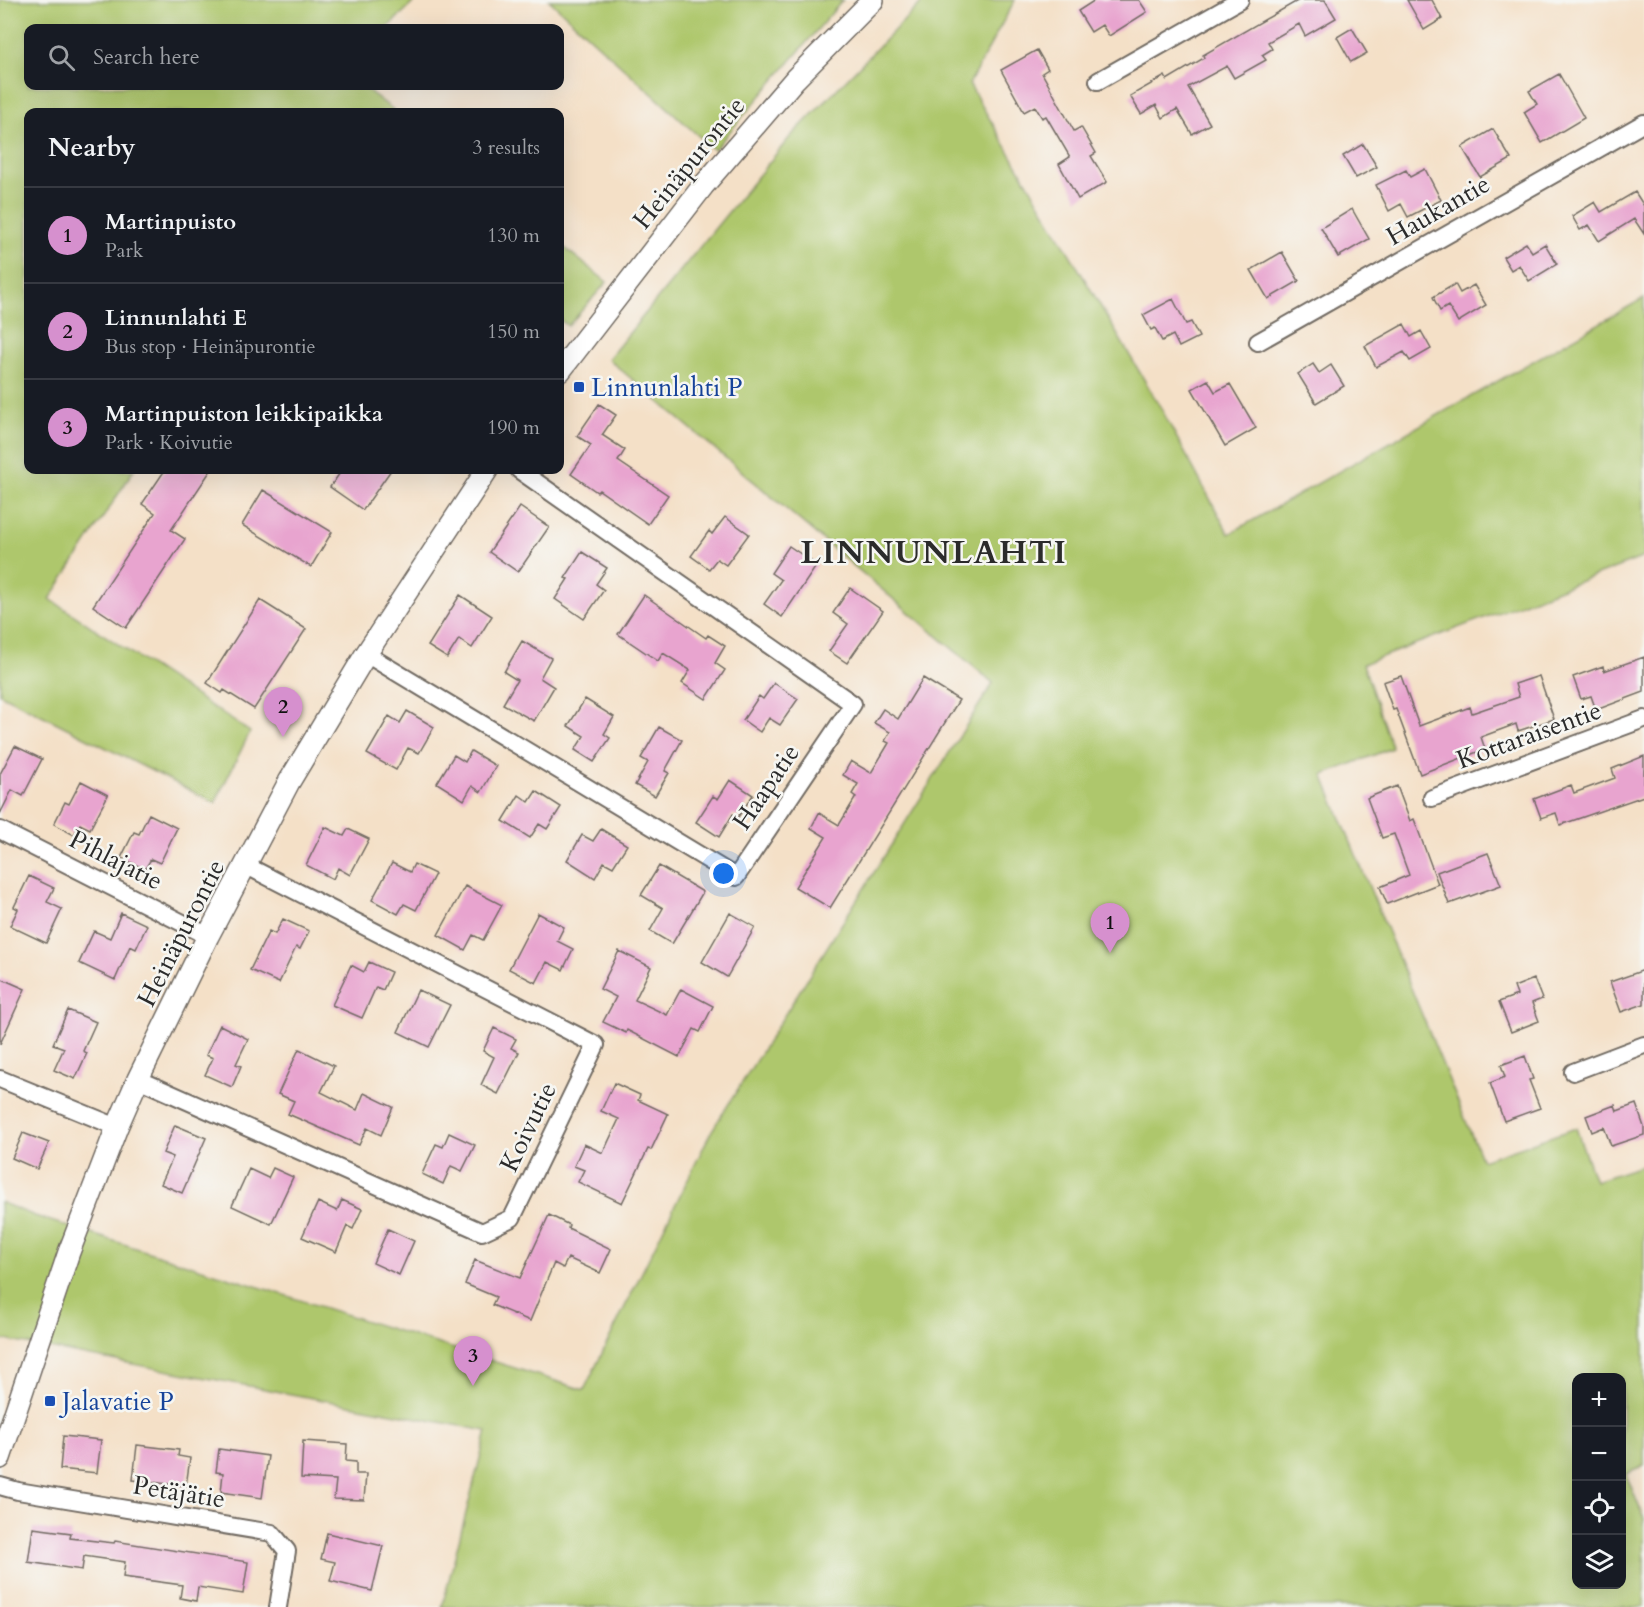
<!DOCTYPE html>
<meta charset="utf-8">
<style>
body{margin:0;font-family:Cardo,serif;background:#20242c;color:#f1f3f6}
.controls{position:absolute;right:18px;bottom:18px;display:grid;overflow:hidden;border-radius:12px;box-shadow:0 6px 24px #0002}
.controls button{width:54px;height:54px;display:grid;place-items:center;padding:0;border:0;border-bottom:2px solid #363941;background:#171b24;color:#f1f3f6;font:30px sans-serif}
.you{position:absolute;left:724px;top:874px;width:21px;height:21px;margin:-15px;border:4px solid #fff;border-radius:50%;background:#1a73e8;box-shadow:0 0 0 9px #1a73e833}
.badge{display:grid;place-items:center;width:39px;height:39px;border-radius:50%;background:#d690ce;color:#111;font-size:20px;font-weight:700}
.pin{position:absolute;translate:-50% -50px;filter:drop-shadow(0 2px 3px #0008)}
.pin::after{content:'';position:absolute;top:32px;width:21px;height:18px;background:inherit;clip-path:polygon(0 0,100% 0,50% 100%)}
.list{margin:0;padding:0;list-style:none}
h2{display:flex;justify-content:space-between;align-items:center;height:78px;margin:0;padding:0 24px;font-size:26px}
h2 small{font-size:20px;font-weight:400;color:#9ea1a6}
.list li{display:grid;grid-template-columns:39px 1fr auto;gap:18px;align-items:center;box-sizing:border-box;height:96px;padding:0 24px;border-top:2px solid #363941}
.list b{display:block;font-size:22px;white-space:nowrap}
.list p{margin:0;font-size:20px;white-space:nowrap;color:#9ea1a6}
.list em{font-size:20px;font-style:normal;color:#9ea1a6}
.icon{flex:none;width:33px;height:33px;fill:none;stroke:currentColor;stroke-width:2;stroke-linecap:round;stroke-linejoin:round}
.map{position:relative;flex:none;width:1644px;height:1607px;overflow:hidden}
.search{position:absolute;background:#171b24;box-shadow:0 6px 24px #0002;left:24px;top:24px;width:540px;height:66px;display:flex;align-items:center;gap:15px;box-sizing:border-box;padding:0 21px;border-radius:12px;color:#9ea1a6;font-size:22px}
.panel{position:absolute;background:#171b24;box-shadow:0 6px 24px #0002;left:24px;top:108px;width:540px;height:366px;border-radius:12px}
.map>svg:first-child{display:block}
</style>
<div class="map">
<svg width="1644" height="1607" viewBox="0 0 1644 1607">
<rect width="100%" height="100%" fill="#f6f6f2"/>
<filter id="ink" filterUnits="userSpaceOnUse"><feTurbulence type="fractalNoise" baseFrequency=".0167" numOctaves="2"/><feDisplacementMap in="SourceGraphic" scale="12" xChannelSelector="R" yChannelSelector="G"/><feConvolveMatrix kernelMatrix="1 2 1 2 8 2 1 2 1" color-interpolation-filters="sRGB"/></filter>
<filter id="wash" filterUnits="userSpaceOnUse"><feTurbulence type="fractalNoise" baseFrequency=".008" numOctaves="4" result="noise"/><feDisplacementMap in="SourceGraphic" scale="24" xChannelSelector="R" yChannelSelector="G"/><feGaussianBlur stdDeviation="1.35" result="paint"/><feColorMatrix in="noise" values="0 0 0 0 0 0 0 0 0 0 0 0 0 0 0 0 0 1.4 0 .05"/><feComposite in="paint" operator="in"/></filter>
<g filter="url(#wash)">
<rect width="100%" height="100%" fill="#f4e0c7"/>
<!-- green -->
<path fill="#aec76c" stroke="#6c794c" stroke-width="1.5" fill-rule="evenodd" d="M0 0H416L387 28H28V86H362L396 112H28V470H134L50 599 250 732 215 803 0 694Z
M549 0H843L714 150Z
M924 0H1015L969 84 1158 403 1229 534 1644 298V557L1363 664 1392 748 1323 775 1482 1160 1576 1128 1595 1181 1644 1165V1466L1626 1474 1644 1519V1607H442L487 1431 0 1339V1202L35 1216 584 1390 711 1132 993 683 608 359 790 137ZM1576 1378H1622V1584H1576Z
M560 244 607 282 568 326 560 320Z"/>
<g id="blocks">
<!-- building -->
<path fill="#e8a4cf" d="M1095 0H1139L1147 12 1109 36 1102 25 1091 32 1078 11Z
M1299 0H1325L1336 18 1305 36 1299 24 1268 42 1272 49 1262 55 1266 60 1234 78 1227 66 1188 87 1210 124 1192 134 1177 109 1163 118 1156 105 1141 114 1130 96 1165 76 1167 80 1204 58 1203 55Z
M1407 0H1432L1442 19 1424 30Z
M1352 28 1367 53 1351 62 1337 37Z
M1037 50 1048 69 1042 73 1074 131 1081 127 1096 153 1091 156 1107 182 1078 199 1059 164 1070 157 1046 116 1042 118 1035 106 1024 112 1001 70Z
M1559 74 1584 118 1542 143 1524 112 1537 104 1529 91Z
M1493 129 1511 159 1480 177 1462 147Z
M1363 144 1377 167 1356 178 1343 156Z
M1425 169 1441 200 1408 217 1401 204 1389 211 1376 185 1406 170 1410 177Z
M1635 192 1644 206V234L1634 219 1599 241 1589 225 1580 230 1572 216 1595 202 1601 212Z
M1352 209 1369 239 1338 257 1321 228Z
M1526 243 1532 252 1545 244 1557 264 1529 281 1519 265 1511 270 1503 257Z
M1282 252 1299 281 1268 299 1251 270Z
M1455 284 1460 293 1474 285 1486 305 1458 322 1448 306 1440 311 1433 297Z
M1173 299 1186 324 1191 322 1199 337 1179 347 1173 335 1162 341 1155 328 1151 330 1143 315Z
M1404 324 1411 337 1421 331 1431 349 1410 361 1404 352 1376 367 1365 346Z
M1313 364 1319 373 1331 365 1344 386 1316 403 1298 374Z
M1208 380 1215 392 1230 384 1256 428 1225 446 1192 389Z
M599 404 616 415 602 435 625 450 618 461 668 495 648 524 599 490 597 492 571 474 591 445 577 436Z
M165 470H211L171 530 185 539 126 628 93 606 155 513 142 504Z
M342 470H391L363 510 330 487Z
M263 490 332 532 311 567 242 525Z
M520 507 549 527 518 572 489 552Z
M725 517 749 534 726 565 717 559 709 569 691 556 709 531 712 534Z
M789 546 817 565 782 617 764 604 781 580 771 573Z
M582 552 607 568 596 584 604 590 584 619 555 599 568 579 565 578Z
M850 588 883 611 847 663 829 651 848 624 833 613Z
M460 595 492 616 472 648 459 639 447 658 428 646Z
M644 595 706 638 708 635 725 646 715 663 725 670 706 699 682 683 690 670 663 653 658 661 618 634Z
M260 600 306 629 254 709 224 690 222 693 207 683Z
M522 641 551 658 540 678 554 687 534 721 503 704 517 680 504 672Z
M1644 657V692L1596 710 1591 696 1581 699 1573 677 1603 666 1604 671Z
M1401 676 1419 726 1470 707 1472 713 1519 697 1515 684 1539 676 1554 719 1518 731 1516 724 1481 737 1485 749 1420 774 1396 709 1393 710 1383 682Z
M923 678 959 700 830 908 795 887 826 837 811 828 819 813 839 825 856 797 852 794 858 784 843 775 851 761 871 773 889 743 885 741 890 732 874 723 883 709 898 719Z
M774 683 798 699 780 725 769 718 760 732 743 720 759 696 763 699Z
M585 699 614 717 604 734 610 738 594 762 575 750 584 736 568 726Z
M407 711 434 727 419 753 408 748 396 770 367 754 389 716 400 723Z
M659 727 682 740 665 771 669 773 655 796 635 785 648 762 641 758Z
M15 746 42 759 23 796 12 790 0 814V774Z
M471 751 496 766 481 792 472 786 464 800 437 783 454 755 465 762Z
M1644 756V796L1560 825 1556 813 1541 818 1534 799 1571 785 1574 793 1615 778 1612 769Z
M730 780 753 795 738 817 733 814 719 837 696 822 713 796 718 799Z
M81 781 108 795 90 829 80 824 74 835 54 824 65 802 69 804Z
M1397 786 1410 821 1414 819 1438 884 1387 904 1380 887 1409 875 1394 834 1382 838 1367 798Z
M536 791 561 807 547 829 539 824 530 838 503 821 519 795 529 802Z
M149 814 177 828 160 863 151 859 145 869 121 858 134 832 139 834Z
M325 827 344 836 348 829 369 839 350 875 338 868 333 879 306 865Z
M601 829 627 845 613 867 604 862 595 878 567 860 582 835 593 841Z
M1488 853 1501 885 1449 904 1437 872Z
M392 863 410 872 414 864 435 874 416 910 404 904 398 914 372 900Z
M659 866 703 892 672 944 650 931 663 908 641 895Z
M29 876 54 888 47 902 62 909 46 943 10 926 18 909 14 907Z
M465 886 502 905 483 940 473 935 465 950 438 935Z
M121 913 147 925 136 949 130 946 115 980 79 963 94 931 110 938Z
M538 913 564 927 557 941 573 949 563 970 547 962 536 983 509 969Z
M730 913 755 927 727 977 702 962Z
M283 919 309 931 300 949 296 947 279 983 250 970 269 931 275 934Z
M619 951 651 967 635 1000 667 1015 681 989 713 1006 700 1032 694 1029 679 1057 627 1030 626 1033 603 1022 616 997 600 989Z
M369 962 391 972 383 990 376 987 362 1018 332 1005 351 965 364 972Z
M1644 970V1004L1621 1012 1610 982Z
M0 978 25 989 0 1044Z
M1534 979 1542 999 1532 1003 1539 1021 1511 1032 1499 1002 1517 995 1514 987Z
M418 990 450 1005 429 1047 398 1032Z
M68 1010 96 1022 83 1051 87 1053 75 1079 54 1070 64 1048 53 1044Z
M220 1025 248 1039 236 1064 241 1066 232 1087 205 1075 213 1058 206 1055Z
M494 1028 516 1039 511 1048 519 1052 498 1094 481 1085 494 1057 483 1051Z
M299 1049 334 1066 321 1092 357 1110 364 1093 393 1107 381 1135 367 1128 359 1145 288 1114 294 1101 278 1094Z
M1525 1056 1533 1079 1529 1080 1540 1108 1504 1121 1490 1083 1505 1077 1501 1065Z
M614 1083 640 1095 638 1100 668 1114 651 1150 648 1149 622 1203 578 1182 584 1170 574 1166 584 1144 603 1153 619 1119 601 1111Z
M1636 1104 1644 1127V1135L1611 1146 1604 1127 1592 1132 1586 1116 1615 1105 1617 1111Z
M175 1125 206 1138 182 1193 161 1184 173 1157 163 1153Z
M23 1133 49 1143 37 1169 12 1158Z
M449 1133 475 1145 462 1171 451 1166 443 1184 422 1174 436 1144 443 1147Z
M273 1168 293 1177 271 1224 232 1206 249 1169 268 1178Z
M342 1200 362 1209 353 1229 347 1226 336 1252 302 1237 318 1202 337 1211Z
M549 1215 569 1225 568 1228 611 1249 600 1273 568 1258 563 1268 554 1263 530 1321 492 1305 496 1297 465 1284 475 1260 520 1278Z
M388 1229 414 1241 399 1275 373 1263Z
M63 1436 101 1440 97 1473 60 1469Z
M303 1441 347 1444 346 1461 356 1462V1474H366L364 1500 334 1499 336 1480 301 1478Z
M137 1445 179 1450 178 1456 190 1458 186 1486 133 1480Z
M219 1449 268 1456 262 1498 221 1492 223 1473 216 1472Z
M33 1528 71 1533 70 1538 114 1543 115 1541 248 1562 243 1594 198 1587 196 1601 180 1598 182 1585 123 1577 125 1562 84 1556 82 1570 28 1562Z
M327 1533 383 1546 372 1591 330 1581 335 1562 321 1559Z"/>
</g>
</g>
<g filter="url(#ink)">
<use href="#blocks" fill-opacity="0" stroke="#716a62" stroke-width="1.5"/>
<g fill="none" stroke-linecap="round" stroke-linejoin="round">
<!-- minor casing -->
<g stroke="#716a62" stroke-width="20">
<path id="minor" d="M1098 81 1240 0
M1258 342 1644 123
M366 654 736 877 853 704 519 470
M1432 798 1644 719
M0 830 208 936
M1573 1072 1644 1045
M0 1079 117 1127
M138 1079 482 1232 512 1218 596 1045 245 865
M0 1486 18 1491 272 1533 287 1551 278 1607"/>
</g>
<!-- tertiary casing -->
<g stroke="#716a62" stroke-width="24">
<path id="tertiary" d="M560 371 703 186 795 79 873 0
M0 1458 69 1252 117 1127 138 1079 208 936 289 782 366 654 487 470"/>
</g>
<!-- minor -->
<use href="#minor" stroke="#fff" stroke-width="16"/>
<!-- tertiary -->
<use href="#tertiary" stroke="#fff" stroke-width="21"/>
</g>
</g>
<!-- markers -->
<g fill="#1a4fb4" stroke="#f6f6f2" stroke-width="2">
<rect x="573" y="381" width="12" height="12" rx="3"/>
<rect x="44" y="1395" width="12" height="12" rx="3"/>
</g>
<g text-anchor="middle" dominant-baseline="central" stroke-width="5" stroke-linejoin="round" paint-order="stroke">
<!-- street labels -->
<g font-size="26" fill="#2b2b2b" stroke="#f6f6f2">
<text transform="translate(689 163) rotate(-51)">Heinäpurontie</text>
<text transform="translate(1438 210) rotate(-30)">Haukantie</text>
<text transform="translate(1529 735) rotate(-20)">Kottaraisentie</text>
<text transform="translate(766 787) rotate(-56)">Haapatie</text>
<text transform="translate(116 860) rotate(27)">Pihlajatie</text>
<text transform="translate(181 933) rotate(-63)">Heinäpurontie</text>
<text transform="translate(528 1127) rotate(-64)">Koivutie</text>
<text transform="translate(179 1492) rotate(9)">Petäjätie</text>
</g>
<!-- transit labels -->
<g font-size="26" fill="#164399" stroke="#f6f6f2" text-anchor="start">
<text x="591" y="387">Linnunlahti P</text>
<text x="62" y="1401">Jalavatie P</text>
</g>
<!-- district labels -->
<g font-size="32" font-weight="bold" letter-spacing="1.5" fill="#2b2b2b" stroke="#f6f6f2">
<text x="934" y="553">LINNUNLAHTI</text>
</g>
</g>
</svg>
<div class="controls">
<button>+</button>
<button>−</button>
<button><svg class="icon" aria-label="locate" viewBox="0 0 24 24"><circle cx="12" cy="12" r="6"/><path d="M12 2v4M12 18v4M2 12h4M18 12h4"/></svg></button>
<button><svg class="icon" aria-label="layers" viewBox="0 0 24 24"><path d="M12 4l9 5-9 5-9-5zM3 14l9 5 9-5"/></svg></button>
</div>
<div class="you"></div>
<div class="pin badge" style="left:1110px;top:953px">1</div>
<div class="pin badge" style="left:283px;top:737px">2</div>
<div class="pin badge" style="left:473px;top:1386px">3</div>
<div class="search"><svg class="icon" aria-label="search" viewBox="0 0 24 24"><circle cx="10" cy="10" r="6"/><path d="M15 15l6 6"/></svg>Search here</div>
<section class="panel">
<h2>Nearby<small>3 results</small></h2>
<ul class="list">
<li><span class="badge">1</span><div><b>Martinpuisto</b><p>Park</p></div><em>130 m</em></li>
<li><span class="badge">2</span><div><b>Linnunlahti E</b><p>Bus stop · Heinäpurontie</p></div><em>150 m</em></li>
<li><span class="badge">3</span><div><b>Martinpuiston leikkipaikka</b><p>Park · Koivutie</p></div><em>190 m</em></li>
</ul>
</section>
</div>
